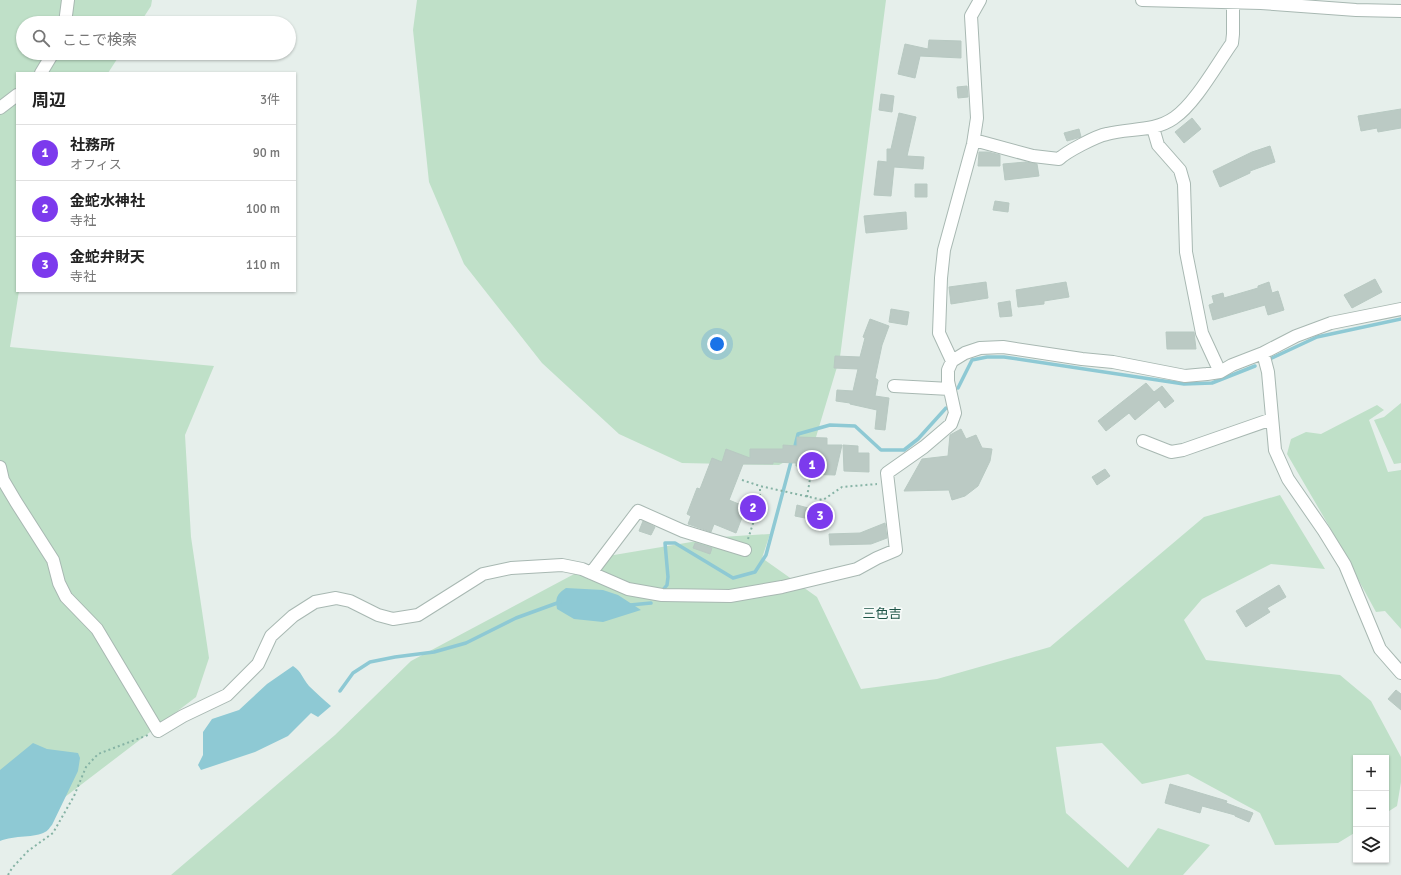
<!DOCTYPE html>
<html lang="ja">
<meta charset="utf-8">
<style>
body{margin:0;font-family:Signika,"Noto Sans JP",sans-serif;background:#f2f2f2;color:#222}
.controls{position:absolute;right:12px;bottom:12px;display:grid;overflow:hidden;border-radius:0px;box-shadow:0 1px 3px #0004}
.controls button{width:36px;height:36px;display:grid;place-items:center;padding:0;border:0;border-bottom:1px solid #e0e0e0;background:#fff;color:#222;font:20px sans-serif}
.you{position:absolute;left:717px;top:344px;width:14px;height:14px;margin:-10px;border:3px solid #fff;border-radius:50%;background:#1a73e8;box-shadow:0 0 0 6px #1a73e833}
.badge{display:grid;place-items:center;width:26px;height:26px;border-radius:50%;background:#7c3aed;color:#fff;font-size:13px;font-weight:700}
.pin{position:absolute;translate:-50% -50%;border:2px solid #fff;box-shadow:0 1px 4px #0006}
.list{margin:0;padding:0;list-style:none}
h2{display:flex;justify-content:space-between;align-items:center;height:52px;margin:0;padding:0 16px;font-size:17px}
h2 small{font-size:13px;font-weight:400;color:#767676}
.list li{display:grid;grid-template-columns:26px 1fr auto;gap:12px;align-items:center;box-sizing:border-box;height:56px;padding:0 16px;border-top:1px solid #e0e0e0}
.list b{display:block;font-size:15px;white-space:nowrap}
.list p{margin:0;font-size:13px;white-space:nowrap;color:#767676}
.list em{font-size:13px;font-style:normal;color:#767676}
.icon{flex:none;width:22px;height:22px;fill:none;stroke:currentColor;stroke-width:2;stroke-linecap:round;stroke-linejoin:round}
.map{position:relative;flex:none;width:1401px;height:875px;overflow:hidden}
.search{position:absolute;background:#fff;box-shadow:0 1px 3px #0004;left:16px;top:16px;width:280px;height:44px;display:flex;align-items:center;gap:10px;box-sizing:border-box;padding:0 14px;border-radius:22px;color:#767676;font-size:15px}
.panel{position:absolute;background:#fff;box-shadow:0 1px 3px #0004;left:16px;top:72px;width:280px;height:220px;border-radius:0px}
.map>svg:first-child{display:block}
</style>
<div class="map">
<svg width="1401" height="875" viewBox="0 0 1401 875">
<rect width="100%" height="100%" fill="#e6efeb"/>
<!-- green -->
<path fill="#bfe0c8" d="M0 0H152L151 6 140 23H23V53H121L108 73H17V291H19L10 347 214 366 185 435 191 537 209 658 196 697 44 813 0 835Z
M417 0H886L840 357 813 447 779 465 682 463 619 434 542 363 464 264 429 182 413 30Z
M1401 403V463L1394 464 1374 420 1384 417Z
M1377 405 1384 410 1369 420 1388 472 1401 470V629L1385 611 1376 612 1329 526 1287 454 1291 439 1306 432 1321 434Z
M1280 495 1325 569 1271 564 1202 599 1184 620 1206 660 1340 675 1371 701 1401 757V782L1397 806 1386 813V758H1356V832L1338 843 1275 845 1260 813 1188 774 1142 784 1102 743 1056 747 1066 813 1128 868 1158 828 1210 845 1183 875H171L335 735 411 661 608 556 721 537 770 534 762 558 817 597 861 689 937 679 1050 647 1204 517Z"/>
<!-- water -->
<path fill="#8ec9d4" d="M566 588 603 590 618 595 641 610 603 622 574 619 557 609C555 598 557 594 566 588Z
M293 666C302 672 302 678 309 686 316 693 323 699 331 706L318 717 311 713 288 736 255 752 201 770 198 765 203 755V732L212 719 239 710 267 684Z
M33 743 47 749 78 753 80 758 78 771 52 825C50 827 48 831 45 832 36 838 14 835 0 841V770Z"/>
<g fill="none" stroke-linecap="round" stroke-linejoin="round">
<!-- stream -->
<path stroke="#8ec9d4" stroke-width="3.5" d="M1272 358 1317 337 1401 319
M958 388 972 360 987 357H1004L1184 384 1212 383 1255 366
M794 450 798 434 830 425 855 426 881 450H904L918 439 946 408
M662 591 667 585 668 577 665 543H675L733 578 755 572 766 555 792 458
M630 605 651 603
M340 691 353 673 370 662 395 657 434 652 466 643 516 618 560 602"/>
</g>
<!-- building -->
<path fill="#bbcac4" stroke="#b8c9c2" d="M929 40 961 41V58L920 56 915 78 898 74 905 44 928 49Z
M967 86 968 97 958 98 957 87Z
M881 94 894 96 892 112 879 110Z
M1401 109V128L1378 132 1377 128 1361 131 1358 116Z
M899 113 916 117 907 156 924 157 923 169 894 167 891 196 874 195 878 161 887 162V149H891Z
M1192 118 1201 129 1184 143 1175 132Z
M1079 129 1081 137 1067 141 1064 133Z
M1270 146 1275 162 1250 171V173L1220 187 1213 171 1252 152Z
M979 152H988L1000 155V166H978Z
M1026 162 1037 164 1039 176 1005 180 1003 164Z
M915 184H927V197H915Z
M995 201 1009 203 1008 212 993 210Z
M906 212 907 229 866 233 864 216Z
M1375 279 1382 292 1352 308 1344 295Z
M986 282 988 298 951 304 949 287Z
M1066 282 1069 297 1044 301V304L1018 307 1016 290Z
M1269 282 1272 293 1278 291 1284 310 1268 315 1265 305 1213 320 1209 305 1214 303 1212 296 1223 293 1224 298 1258 288V286Z
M1010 301 1012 316 1000 317 998 303Z
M891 309 909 312 907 325 889 322Z
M870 319 889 326 882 345 875 378 878 380 875 396 889 398 885 430 875 429 877 410 850 404V403L836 401 837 390 853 391 858 369 834 368 835 356 860 357 865 338 863 337Z
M1166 332H1194L1196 349H1167Z
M1146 383 1154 392 1162 386 1174 401 1165 408 1159 400 1135 420 1129 413 1106 431 1098 421Z
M961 429 966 439 976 435 982 448 992 449 990 461 978 486 965 496 952 500 949 490 904 491 922 459 948 456 950 435Z
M797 437 827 438V445H842L835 475 802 474V466H796V463L773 462V464H743L729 500 746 507 736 533 714 524 711 532 688 524 691 516 687 514 697 488 700 489 712 458 722 462 726 449 750 458V449H783V445L797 446Z
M843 445 858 446V453H869V472L844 471Z
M1105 469 1110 476 1097 485 1092 477Z
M797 505 827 513 825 522 795 516Z
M643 521 655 527 651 535 639 531Z
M885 523 887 538 871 544 830 545 829 534 860 533Z
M695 543 712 548 710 554 693 548Z
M1279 585 1286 597 1267 608 1270 612 1246 627 1236 611Z
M1396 690 1401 694V710L1388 699Z
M1170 784 1227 801 1226 803 1253 813 1249 822 1235 816V815L1202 806 1200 813 1165 803Z"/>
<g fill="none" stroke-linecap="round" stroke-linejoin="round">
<!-- minor casing -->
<g stroke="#a8b8b2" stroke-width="14">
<path id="minor" d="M1142 0 1261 3 1356 10 1401 11
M65 23 68 0
M41 73 53 53
M0 108 17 95
M1153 128 1158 145 1180 170 1184 184 1186 252 1202 333 1220 372
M974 140 1033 156 1059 159C1066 152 1096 136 1107 134 1129 128 1154 132 1174 118 1195 104 1217 64 1232 43L1233 34V2
M1263 353 1268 372 1275 450 1288 479 1324 531 1345 565 1380 649 1401 673
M952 361 939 333 941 278 944 250 973 144 977 118 971 16 980 0
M894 386 950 389
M1143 441 1171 452 1183 450 1272 419
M0 467 3 480 16 502 53 560 59 583 66 597 97 629 158 731 183 716 227 695 258 664 271 636 293 616 315 602 336 598 350 601 378 615 393 619 418 615 483 574 511 568 562 565 582 569 628 589 662 595 730 596 782 587 857 569 877 558 896 550 887 473 924 447 951 424 955 413 948 381V370L952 361 965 353 980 348 1003 347 1082 359 1113 362 1185 376 1207 374 1220 372 1232 365 1263 353 1296 336 1331 323 1401 309
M591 573 638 511 683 531 745 550"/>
</g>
<!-- path -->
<path stroke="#86b3a5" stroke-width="2" stroke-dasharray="2 3" stroke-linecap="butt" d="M742 480 760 486 823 500 842 487 877 484
M807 497 810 479
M748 539 760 502V486
M8 875 12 868 28 851 53 833 74 796 86 767 98 754 148 735"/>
<!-- minor -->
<use href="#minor" stroke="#fff" stroke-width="12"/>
</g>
<g text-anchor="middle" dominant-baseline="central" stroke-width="3.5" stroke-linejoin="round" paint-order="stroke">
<!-- quarter labels -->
<g font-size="13" fill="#1f5548" stroke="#f7fbf9">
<text x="882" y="614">三色吉</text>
</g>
</g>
</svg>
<div class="controls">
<button>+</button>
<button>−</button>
<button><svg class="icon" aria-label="layers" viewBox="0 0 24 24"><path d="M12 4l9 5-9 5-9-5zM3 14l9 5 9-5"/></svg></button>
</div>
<div class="you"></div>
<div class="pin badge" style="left:812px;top:465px">1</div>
<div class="pin badge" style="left:753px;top:508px">2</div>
<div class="pin badge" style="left:820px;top:516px">3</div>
<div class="search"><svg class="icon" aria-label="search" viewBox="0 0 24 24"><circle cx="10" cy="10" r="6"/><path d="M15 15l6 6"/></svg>ここで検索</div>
<section class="panel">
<h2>周辺<small>3件</small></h2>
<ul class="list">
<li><span class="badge">1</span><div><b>社務所</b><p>オフィス</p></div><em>90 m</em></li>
<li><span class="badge">2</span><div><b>金蛇水神社</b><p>寺社</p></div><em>100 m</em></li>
<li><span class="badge">3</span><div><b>金蛇弁財天</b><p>寺社</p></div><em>110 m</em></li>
</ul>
</section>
</div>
